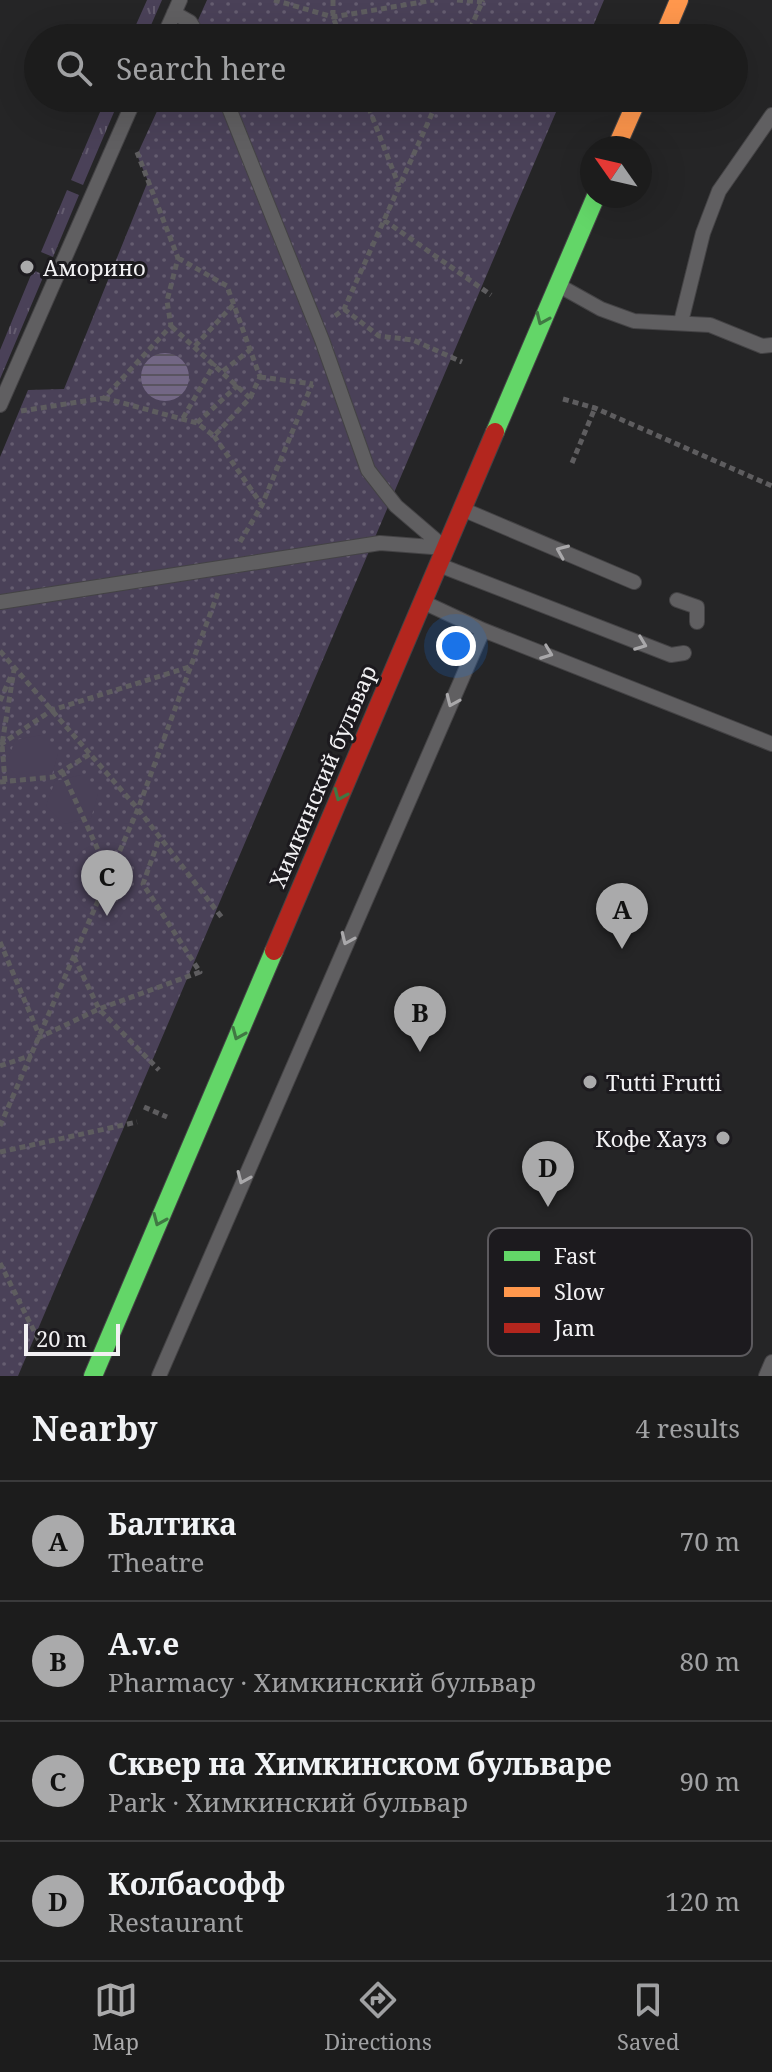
<!DOCTYPE html>
<meta charset="utf-8">
<style>
body{margin:0;font-family:"Noto Serif",serif;background:#252525;color:#f1f3f6}
.compass{position:absolute;left:580px;top:136px;width:72px;height:72px;border-radius:50%;background:#1c1c1c;box-shadow:0 8px 32px #0002;rotate:304deg}
.scale{position:absolute;left:24px;bottom:20px;width:96px;box-sizing:border-box;padding-left:8px;border:4px solid #f2f1f3;border-top:0;font-size:22px;line-height:28px;white-space:nowrap;color:#f2f1f3;-webkit-text-stroke:6px #1c1a1e;paint-order:stroke}
.you{position:absolute;left:456px;top:646px;width:28px;height:28px;margin:-20px;border:6px solid #fff;border-radius:50%;background:#1a73e8;box-shadow:0 0 0 12px #1a73e833}
.badge{display:grid;place-items:center;width:52px;height:52px;border-radius:50%;background:#aaaaab;color:#111;font-size:26px;font-weight:700}
.pin{position:absolute;translate:-50% -66px;filter:drop-shadow(0 2px 4px #0008)}
.pin::after{content:'';position:absolute;top:42px;width:28px;height:24px;background:inherit;clip-path:polygon(0 0,100% 0,50% 100%)}
.list{margin:0;padding:0;list-style:none}
h2{display:flex;justify-content:space-between;align-items:center;height:104px;margin:0;padding:0 32px;font-size:34px}
h2 small{font-size:26px;font-weight:400;color:#a0a1a3}
.list li{display:grid;grid-template-columns:52px 1fr auto;gap:24px;align-items:center;box-sizing:border-box;height:120px;padding:0 32px;border-top:2px solid #3a3a3b}
.list b{display:block;font-size:30px;white-space:nowrap}
.list p{margin:0;font-size:26px;white-space:nowrap;color:#a0a1a3}
.list em{font-size:26px;font-style:normal;color:#a0a1a3}
.icon{flex:none;width:44px;height:44px;fill:none;stroke:currentColor;stroke-width:2;stroke-linecap:round;stroke-linejoin:round}
.map{position:relative;flex:none;width:772px;height:1376px;overflow:hidden}
.search{position:absolute;background:#1c1c1c;box-shadow:0 8px 32px #0002;left:24px;right:24px;top:24px;height:88px;display:flex;align-items:center;gap:20px;box-sizing:border-box;padding:0 28px;border-radius:44px;color:#a0a1a3;font-size:30px}
.sheet{height:584px;background:#1c1c1c}
nav{display:flex;justify-content:space-around;align-items:center;box-sizing:border-box;height:112px;border-top:2px solid #3a3a3b;background:#1c1c1c;font-size:22px;color:#a0a1a3}
nav a{display:grid;justify-items:center;gap:4px}
nav .on{color:#aaaaab}
.map>svg:first-child{display:block}
</style>
<div class="map">
<svg width="772" height="1376" viewBox="0 0 772 1376">
<defs>
<pattern id="grass-tufts" width="24" height="20" patternUnits="userSpaceOnUse" patternTransform="scale(2)"><rect width="24" height="20" fill="#4a4158"/><path d="M3 7l-1-3M5 7V3M7 7l1-3M15 17l-1-3M17 17v-4M19 17l1-3" fill="none" stroke="#655d70"/></pattern>
<pattern id="park-dots" width="8" height="8" patternUnits="userSpaceOnUse" patternTransform="scale(2)"><rect width="8" height="8" fill="#4a4158"/><path d="M2 2h.1M6 6h.1" fill="none" stroke="#655d70" stroke-width="1.8" stroke-linecap="round"/></pattern>
<pattern id="water-rules" width="6" height="5" patternUnits="userSpaceOnUse" patternTransform="scale(2)"><rect width="6" height="5" fill="#736785"/><path d="M0 2.5h6" fill="none" stroke="#5a5461"/></pattern>
</defs>
<rect width="100%" height="100%" fill="#252526"/>
<!-- grass -->
<path fill="url(#grass-tufts)" d="M147 0H162L148 32 135 27Z
M106 98H120L83 185 71 180Z
M67 190 79 195 53 257 41 252Z
M33 270 44 275 0 379V350Z"/>
<!-- park -->
<path fill="url(#park-dots)" d="M207 0H604L588 38H190Z
M163 98H562L18 1376H0V457L28 390 64 389 148 181 137 155Z"/>
<!-- garden -->
<path fill="#4a4158" d="M41 735 58 754 51 778 24 783 6 765 15 740Z
M81 775 98 794 91 818 64 824 46 806 55 781Z"/>
<!-- water -->
<path fill="url(#water-rules)" d="M141 377a24 24 0 1 1 48 0a24 24 0 1 1-48 0Z"/>
<g fill="none" stroke-linecap="round" stroke-linejoin="round">
<!-- lane casing -->
<g stroke="#444345" stroke-width="16">
<path id="lane" d="M174 13 190 22 200 38
M163 38 180 0
M225 98 322 340 368 470 396 506 445 548
M558 285 601 309 634 321 710 325 762 346 772 345
M681 322 703 233 719 191 772 115
M0 405 135 98
M462 509 634 582
M439 565 671 655 684 653
M677 600 697 607V622
M0 602 380 543 445 548
M423 602 483 630 772 744
M159 1376 483 630
M766 1376 772 1362"/>
</g>
<!-- fast casing -->
<g stroke="#444345" stroke-width="20">
<path id="fast" d="M495 432 596 196
M93 1376 274 951"/>
</g>
<!-- slow casing -->
<g stroke="#444345" stroke-width="20">
<path id="slow" d="M663 38 679 0
M616 148 638 98"/>
</g>
<!-- jam casing -->
<g stroke="#444345" stroke-width="20">
<path id="jam" d="M274 951 495 432"/>
</g>
<!-- path -->
<path stroke="#5e5d5f" stroke-width="5" stroke-dasharray="6 4" stroke-linecap="butt" d="M274 0 333 17 434 0
M333 0V17L341 38
M457 0 482 2
M466 38 483 0
M365 98 399 186
M384 220 491 295
M178 258 227 286 260 377 250 398
M344 309 379 336 413 340 462 362
M335 316 344 309 439 98
M195 346 233 305
M223 371 250 350
M260 377 313 384
M104 398 197 423 214 436 250 398 171 326
M563 399 595 408 772 486
M21 411 104 398 171 326 167 301 178 258 137 152
M183 418 215 363
M197 423 238 385
M214 436 262 505
M572 463 595 408
M240 542 262 505 312 384
M0 651 138 809 223 919
M0 701 11 676
M0 745 52 710 189 667
M62 771 109 874
M0 782 53 777 90 754
M5 782 2 744 14 670
M0 942 40 1037 99 1009 200 972 143 884 159 839
M74 957 99 1009 159 1070
M0 1066 32 1055
M144 1107 167 1117
M0 1126 138 809 219 590
M0 1152 137 1122
M0 1263 43 1349"/>
<!-- lane -->
<use href="#lane" stroke="#605f61" stroke-width="14"/>
<!-- fast -->
<use href="#fast" stroke="#63d668" stroke-width="18"/>
<!-- slow -->
<use href="#slow" stroke="#ff974d" stroke-width="18"/>
<!-- jam -->
<use href="#jam" stroke="#b3261e" stroke-width="18"/>
</g>
<!-- one-way arrows -->
<defs><path id="oneway-chevron" d="M-2-3.5L2.5 0L-2 3.5" fill="none" stroke-width="1.6" stroke-linecap="round" stroke-linejoin="round" transform="scale(2)"/></defs>
<g stroke="#407843">
<use href="#oneway-chevron" transform="translate(542 319) rotate(114)"/>
<use href="#oneway-chevron" transform="translate(340 795) rotate(113)"/>
<use href="#oneway-chevron" transform="translate(238 1034) rotate(113)"/>
<use href="#oneway-chevron" transform="translate(159 1220) rotate(113)"/>
</g>
<g stroke="#a9a8aa">
<use href="#oneway-chevron" transform="translate(562 551) rotate(-157)"/>
<use href="#oneway-chevron" transform="translate(641 644) rotate(21)"/>
<use href="#oneway-chevron" transform="translate(547 653) rotate(21)"/>
<use href="#oneway-chevron" transform="translate(452 701) rotate(114)"/>
<use href="#oneway-chevron" transform="translate(347 939) rotate(114)"/>
<use href="#oneway-chevron" transform="translate(243 1178) rotate(113)"/>
</g>
<!-- markers -->
<g fill="#aaaaab" stroke="#1c1a1e" stroke-width="3">
<circle cx="27" cy="267" r="8"/>
<circle cx="590" cy="1082" r="8"/>
<circle cx="723" cy="1138" r="8"/>
</g>
<g text-anchor="middle" dominant-baseline="central" stroke-width="6" stroke-linejoin="round" paint-order="stroke">
<!-- poi labels -->
<g font-size="22" fill="#f2f1f3" stroke="#1c1a1e" text-anchor="start">
<text x="43" y="267">Аморино</text>
<text x="606" y="1082">Tutti Frutti</text>
<text x="707" y="1138" text-anchor="end">Кофе Хауз</text>
</g>
<!-- street labels -->
<g font-size="22" fill="#f2f1f3" stroke="#1c1a1e">
<text transform="translate(322 776) rotate(-67)">Химкинский бульвар</text>
</g>
</g>
<!-- legend -->
<rect x="488" y="1228" width="264" height="128" rx="12" fill="#1c1a1e" stroke="#5c5a5e" stroke-width="2"/>
<rect x="504" y="1251" width="36" height="10" fill="#63d668"/>
<rect x="504" y="1287" width="36" height="10" fill="#ff974d"/>
<rect x="504" y="1323" width="36" height="10" fill="#b3261e"/>
<g font-size="22" fill="#f2f1f3">
<text x="554" y="1264">Fast</text>
<text x="554" y="1300">Slow</text>
<text x="554" y="1336">Jam</text>
</g>
</svg>
<svg class="compass" viewBox="-18 -18 36 36"><path d="M0-13l5 13h-10z" fill="#e53935"/><path d="M0 13l5-13h-10z" fill="#a0a1a3"/></svg>
<div class="scale">20 m</div>
<div class="you"></div>
<div class="pin badge" style="left:622px;top:949px">A</div>
<div class="pin badge" style="left:420px;top:1052px">B</div>
<div class="pin badge" style="left:107px;top:916px">C</div>
<div class="pin badge" style="left:548px;top:1207px">D</div>
<div class="search"><svg class="icon" aria-label="search" viewBox="0 0 24 24"><circle cx="10" cy="10" r="6"/><path d="M15 15l6 6"/></svg>Search here</div>
</div>
<section class="sheet">
<h2>Nearby<small>4 results</small></h2>
<ul class="list">
<li><span class="badge">A</span><div><b>Балтика</b><p>Theatre</p></div><em>70 m</em></li>
<li><span class="badge">B</span><div><b>A.v.e</b><p>Pharmacy · Химкинский бульвар</p></div><em>80 m</em></li>
<li><span class="badge">C</span><div><b>Сквер на Химкинском бульваре</b><p>Park · Химкинский бульвар</p></div><em>90 m</em></li>
<li><span class="badge">D</span><div><b>Колбасофф</b><p>Restaurant</p></div><em>120 m</em></li>
</ul>
</section>
<nav>
<a class="on"><svg class="icon" aria-label="map" viewBox="0 0 24 24"><path d="M3 6l6-2 6 2 6-2v14l-6 2-6-2-6 2zM9 4v14M15 6v14"/></svg>Map</a>
<a><svg class="icon" aria-label="directions" viewBox="0 0 24 24"><path d="M12 3l9 9-9 9-9-9zM9 14v-3h6M13 9l2 2-2 2"/></svg>Directions</a>
<a><svg class="icon" aria-label="saved" viewBox="0 0 24 24"><path d="M7 4h10v16l-5-4-5 4z"/></svg>Saved</a>
</nav>
